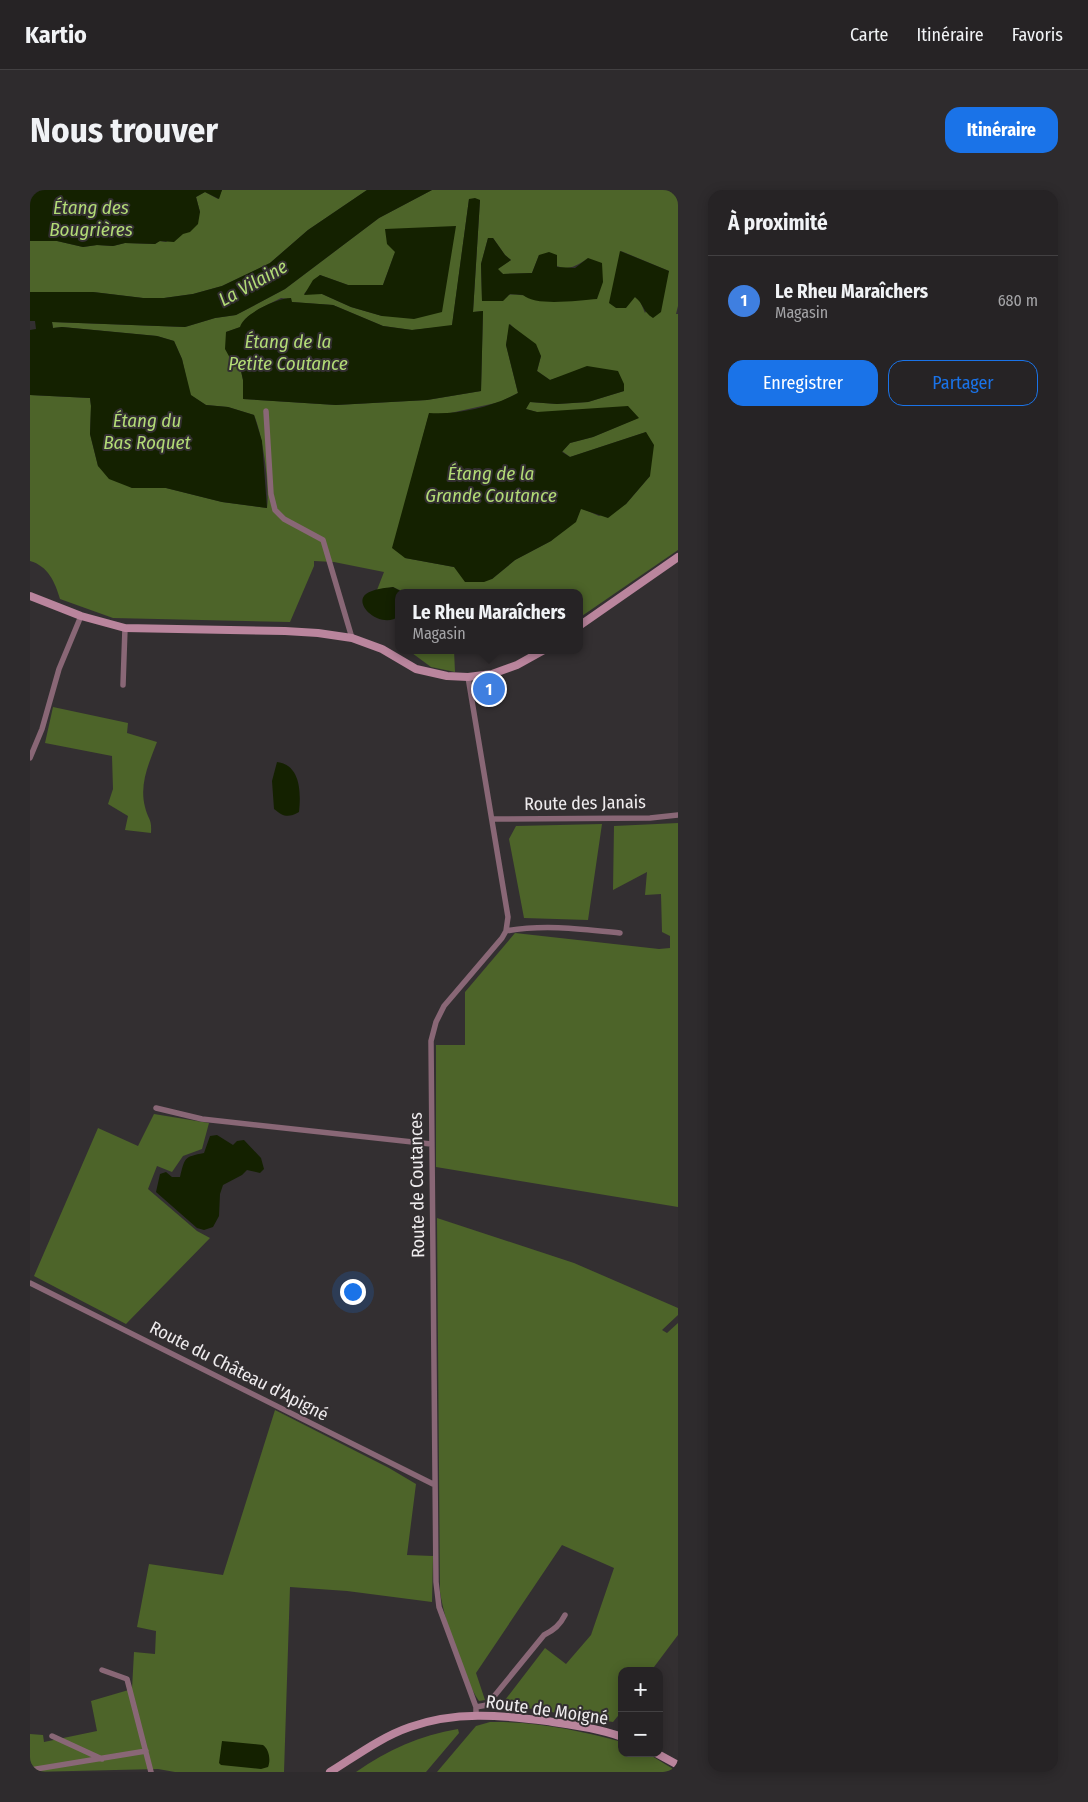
<!DOCTYPE html>
<html lang="fr">
<meta charset="utf-8">
<style>
body{margin:0;font-family:"Fira Sans Condensed",sans-serif;background:#2e2b2d;color:#f1f3f6}
.controls{position:absolute;right:15px;bottom:15px;display:grid;overflow:hidden;border-radius:10px;box-shadow:0 2px 12px #0003}
.controls button{width:45px;height:45px;display:grid;place-items:center;padding:0;border:0;border-bottom:1px solid #424042;background:#262325;color:#f1f3f6;font:25px sans-serif}
.you{position:absolute;left:322px;top:1101px;width:18px;height:18px;margin:-12px;border:4px solid #fff;border-radius:50%;background:#1a73e8;box-shadow:0 0 0 8px #1a73e833}
.badge{display:grid;place-items:center;width:32px;height:32px;border-radius:50%;background:#1a73e8;color:#fff;font-size:16px;font-weight:700}
.pin{position:absolute;translate:-50% -50%;border:2px solid #fff;box-shadow:0 1px 5px #0006}
.popup{position:absolute;left:365px;top:399px;width:188px;height:65px;box-sizing:border-box;display:grid;place-content:center;border-radius:10px;background:#262325;filter:drop-shadow(0 1px 4px #0005);font-size:16px;white-space:nowrap;color:#a4a4a7}
.popup b{font-size:19px;color:#f1f3f6}
.popup::after{content:'';position:absolute;left:50%;top:100%;margin-left:-10px;border:10px solid transparent;border-top-color:#262325}
.list{margin:0;padding:0;list-style:none}
h2{display:flex;justify-content:space-between;align-items:center;height:65px;margin:0;padding:0 20px;font-size:21px}
h2 small{font-size:16px;font-weight:400;color:#a4a4a7}
.list li{display:grid;grid-template-columns:32px 1fr auto;gap:15px;align-items:center;box-sizing:border-box;height:90px;padding:0 20px;border-top:1px solid #424042}
.list b{display:block;font-size:19px;white-space:nowrap}
.list p{margin:0;font-size:16px;white-space:nowrap;color:#a4a4a7}
.list em{font-size:16px;font-style:normal;color:#a4a4a7}
.actions{display:flex;gap:10px;padding:15px 20px}
.actions a{flex:1;padding:11px 0;border:1px solid #1a73e8;border-radius:15px;text-align:center;font-size:18px;color:#1a73e8}
.actions .main{background:#1a73e8;color:#fff}
.map{position:relative;flex:none;width:648px;height:1582px;overflow:hidden;border-radius:15px}
header{display:flex;align-items:center;gap:30px;box-sizing:border-box;height:70px;padding:0 25px;background:#262325;border-bottom:1px solid #424042}
header strong{font-size:24px}
nav{display:flex;gap:28px;margin-inline-start:auto;font-size:18px}
.intro{display:flex;align-items:center;justify-content:space-between;box-sizing:border-box;height:120px;padding:0 30px}
h1{margin:0;font-size:35px}
.button{padding:12px 22px;border-radius:15px;background:#1a73e8;color:#fff;font-size:18px;font-weight:700}
main{display:flex;gap:30px;padding:0 30px}
aside{flex:1;background:#262325;border-radius:15px;box-shadow:0 2px 12px #0003}
.map>svg:first-child{display:block}
</style>
<header>
<strong>Kartio</strong>
<nav><a>Carte</a><a>Itinéraire</a><a>Favoris</a></nav>
</header>
<div class="intro"><h1>Nous trouver</h1><a class="button">Itinéraire</a></div>
<main>
<div class="map">
<svg width="648" height="1582" viewBox="0 0 648 1582">
<rect width="100%" height="100%" fill="#332f31"/>
<!-- green -->
<path fill="#4d6429" fill-rule="evenodd" d="M192 0H337L278 40 240 73 192 96 163 104 134 108H113L63 102H0V51H27L53 57 67 55 83 56 95 53 125 54 129 51 136 52 170 22 166 7 175 2 188 9Z
M402 0H648V116L646 124H648V360L549 428V403H376L363 397 347 400 354 382 304 372 284 371V376L260 432 83 428 30 409C25 392 18 376 0 371V205L60 208 61 216 60 244 68 276 102 298H136L192 312 237 318C240 296 233 246 224 225L198 217 176 215 160 205 152 169 144 151 127 146 32 137 23 138 22 132 155 137 185 128 206 125 255 99 349 28ZM439 9 450 10 443 122 453 121 451 201 397 210 306 215 213 209V190L211 181 200 168 196 142 211 137 215 129 229 119 251 108 261 109V112L303 115 353 136 382 140 422 136ZM458 48H463L475 65 481 70 467 79 473 84 502 83 509 65C530 79 536 84 558 68L514 111C485 102 481 103 452 111L451 74ZM591 61 639 81 615 123 610 111 605 107ZM365 62 352 126 321 117 292 104H274L290 85 318 95H353ZM480 134 511 166 507 181 520 190 533 186 594 201 558 212 527 214 500 212 495 219 507 222 608 228 563 247 540 253 532 261 540 267 616 242 620 286 596 314 569 326 551 318 521 351 485 370 462 389 424 377 375 368 382 287 399 224H416L470 212 488 203 476 155Z
M382 460H424L425 482 401 477 382 463Z
M23 517 98 533 97 543 127 552C119 573 109 594 115 617 118 630 122 628 121 643L95 640 98 626 78 614 83 599 82 566 15 553Z
M648 633V1017L406 977V855H435V802L485 743 629 759 640 758V746L632 742 631 704 615 705 617 682 583 700 584 636Z
M572 634 558 730 494 728 479 649 486 636Z
M124 924 179 933 172 959 153 966 142 982 127 976 118 999 167 1041 180 1048 96 1134 4 1086 68 938 108 956Z
M407 1028 544 1073 648 1118V1125L632 1140 637 1143 648 1133V1445L621 1481H592V1521L583 1532 472 1514 515 1458 536 1474 561 1445 584 1378 532 1355 446 1483 455 1510 449 1511C432 1486 415 1432 410 1402Z
M245 1220 359 1278 386 1294 377 1365 403 1366 402 1412 317 1401 260 1397 254 1582H145L128 1579 0 1582V1544L13 1545 14 1552 67 1541 61 1511 102 1499 104 1462 125 1464 126 1441 107 1437 119 1374 193 1385Z
M460 1532C504 1531 549 1540 592 1552V1563H617L648 1582H407L446 1536Z
M428 1539 429 1543 396 1582H326C358 1560 390 1545 428 1539Z"/>
<!-- water -->
<path fill="#142100" d="M0 0H192L189 9 175 2 166 7 170 22 168 34 160 42 153 44 144 52 130 51 125 54 95 53 83 56 67 55 53 57 27 51H0Z
M337 0H402L349 28 255 99 206 125 185 128 155 137 22 132 23 138 32 137 127 146 144 151 152 169 161 205 176 215 198 217 224 225 232 251 237 318 192 312 136 298H102L79 289 68 276 60 244 61 216 60 208 0 205V140L6 139 5 131H0V102H63L113 108H134L163 104 192 96 240 73 278 40Z
M445 8 450 10 443 122 453 121 451 201 397 210 306 215 213 209V190L211 181 200 168 195 159 196 142 210 137C214 123 248 108 261 108L262 112 303 115 353 136 382 140 422 135 439 9Z
M426 36 412 122 384 129 352 126 321 117 292 104 274 105 283 90 290 85 318 95H353L365 62 357 54 355 39Z
M458 48H463L475 65 481 70 468 79 473 84 502 83 509 65 519 62 527 65V77L545 78 558 68 572 73 573 92 567 109C550 110 506 117 493 105L480 104 473 111H452L451 74Z
M590 61 639 81 631 122 623 128C612 121 614 114 605 107L596 118H586L579 113Z
M479 134 506 154 511 166 507 181 520 190 557 176 588 181 594 194V201L558 212 527 214 500 212 496 219 507 222 598 216 609 228 563 247 540 253 532 262 540 267 616 242 624 255 620 286 596 314 578 328 551 319 546 332 521 351 485 370 462 389 454 392H435L424 377 375 368 362 358 399 223C428 225 462 217 488 203L476 155Z
M363 397 374 403H369V426C352 440 322 415 336 404 343 399 355 398 363 397Z
M247 572C271 575 271 603 269 622 258 628 254 627 244 619L242 591Z
M187 945 203 955 207 951 214 950 231 968 234 979 230 983 217 980 212 985 193 995 190 1004 189 1026 183 1037 174 1040 167 1038 126 1002 130 984 136 982 142 987H150C155 967 154 967 174 963L180 946Z
M192 1551 233 1555C239 1559 241 1570 238 1577L231 1579 191 1575 189 1573Z"/>
<g fill="none" stroke-linecap="round" stroke-linejoin="round">
<!-- street -->
<path stroke="#896776" stroke-width="5.5" d="M236 221 241 304 245 320 254 329 293 350 322 448
M438 487 478 727 476 741 472 748 414 816 406 832 401 851 406 1392 409 1417 446 1517V1525
M93 495 95 438
M0 568 12 539 29 479 51 426
M463 629 620 628 648 625
M476 741C514 734 552 739 590 743
M126 918 172 929 401 954
M0 1093 405 1295
M72 1480 97 1489 121 1582
M446 1517 457 1515 514 1445C524 1440 530 1435 535 1425
M22 1546 72 1569
M0 1580 116 1561"/>
<!-- secondary -->
<path stroke="#ba859d" stroke-width="8" d="M0 406 51 426 95 438 255 441 288 443 322 448 352 459 386 479 417 486 438 487 462 484 487 475 514 460
M549 436 648 367
M626 1563 648 1575
M300 1582C326 1566 351 1547 380 1537 425 1521 470 1525 517 1531 542 1535 567 1538 592 1547"/>
</g>
<g text-anchor="middle" dominant-baseline="central" stroke-width="4" stroke-linejoin="round" paint-order="stroke">
<!-- street labels -->
<g font-size="18" fill="#efecee" stroke="#332f31">
<text transform="translate(555 613) rotate(-1)">Route des Janais</text>
<text transform="translate(387 995) rotate(-91)">Route de Coutances</text>
<text transform="translate(209 1181) rotate(27)">Route du Château d'Apigné</text>
<text transform="translate(517 1520) rotate(8)">Route de Moigné</text>
</g>
<!-- water labels -->
<g font-size="19" font-style="italic" fill="#b2db76" stroke="#332f31">
<text x="61" y="17">Étang des<tspan x="61" dy="22">Bougrières</tspan></text>
<text transform="translate(223 93) rotate(-29)">La Vilaine</text>
<text x="258" y="151">Étang de la<tspan x="258" dy="22">Petite Coutance</tspan></text>
<text x="117" y="230">Étang du<tspan x="117" dy="22">Bas Roquet</tspan></text>
<text x="461" y="283">Étang de la<tspan x="461" dy="22">Grande Coutance</tspan></text>
</g>
</g>
</svg>
<div class="controls">
<button>+</button>
<button>−</button>
</div>
<div class="you"></div>
<div class="pin badge" style="left:459px;top:499px;background:#3f7fe0">1</div>
<div class="popup"><b>Le Rheu Maraîchers</b>Magasin</div>
</div>
<aside>
<h2>À proximité<small></small></h2>
<ul class="list">
<li><span class="badge" style="background:#3f7fe0">1</span><div><b>Le Rheu Maraîchers</b><p>Magasin</p></div><em>680 m</em></li>
</ul>
<div class="actions"><a class="main">Enregistrer</a><a>Partager</a></div>
</aside>
</main>
